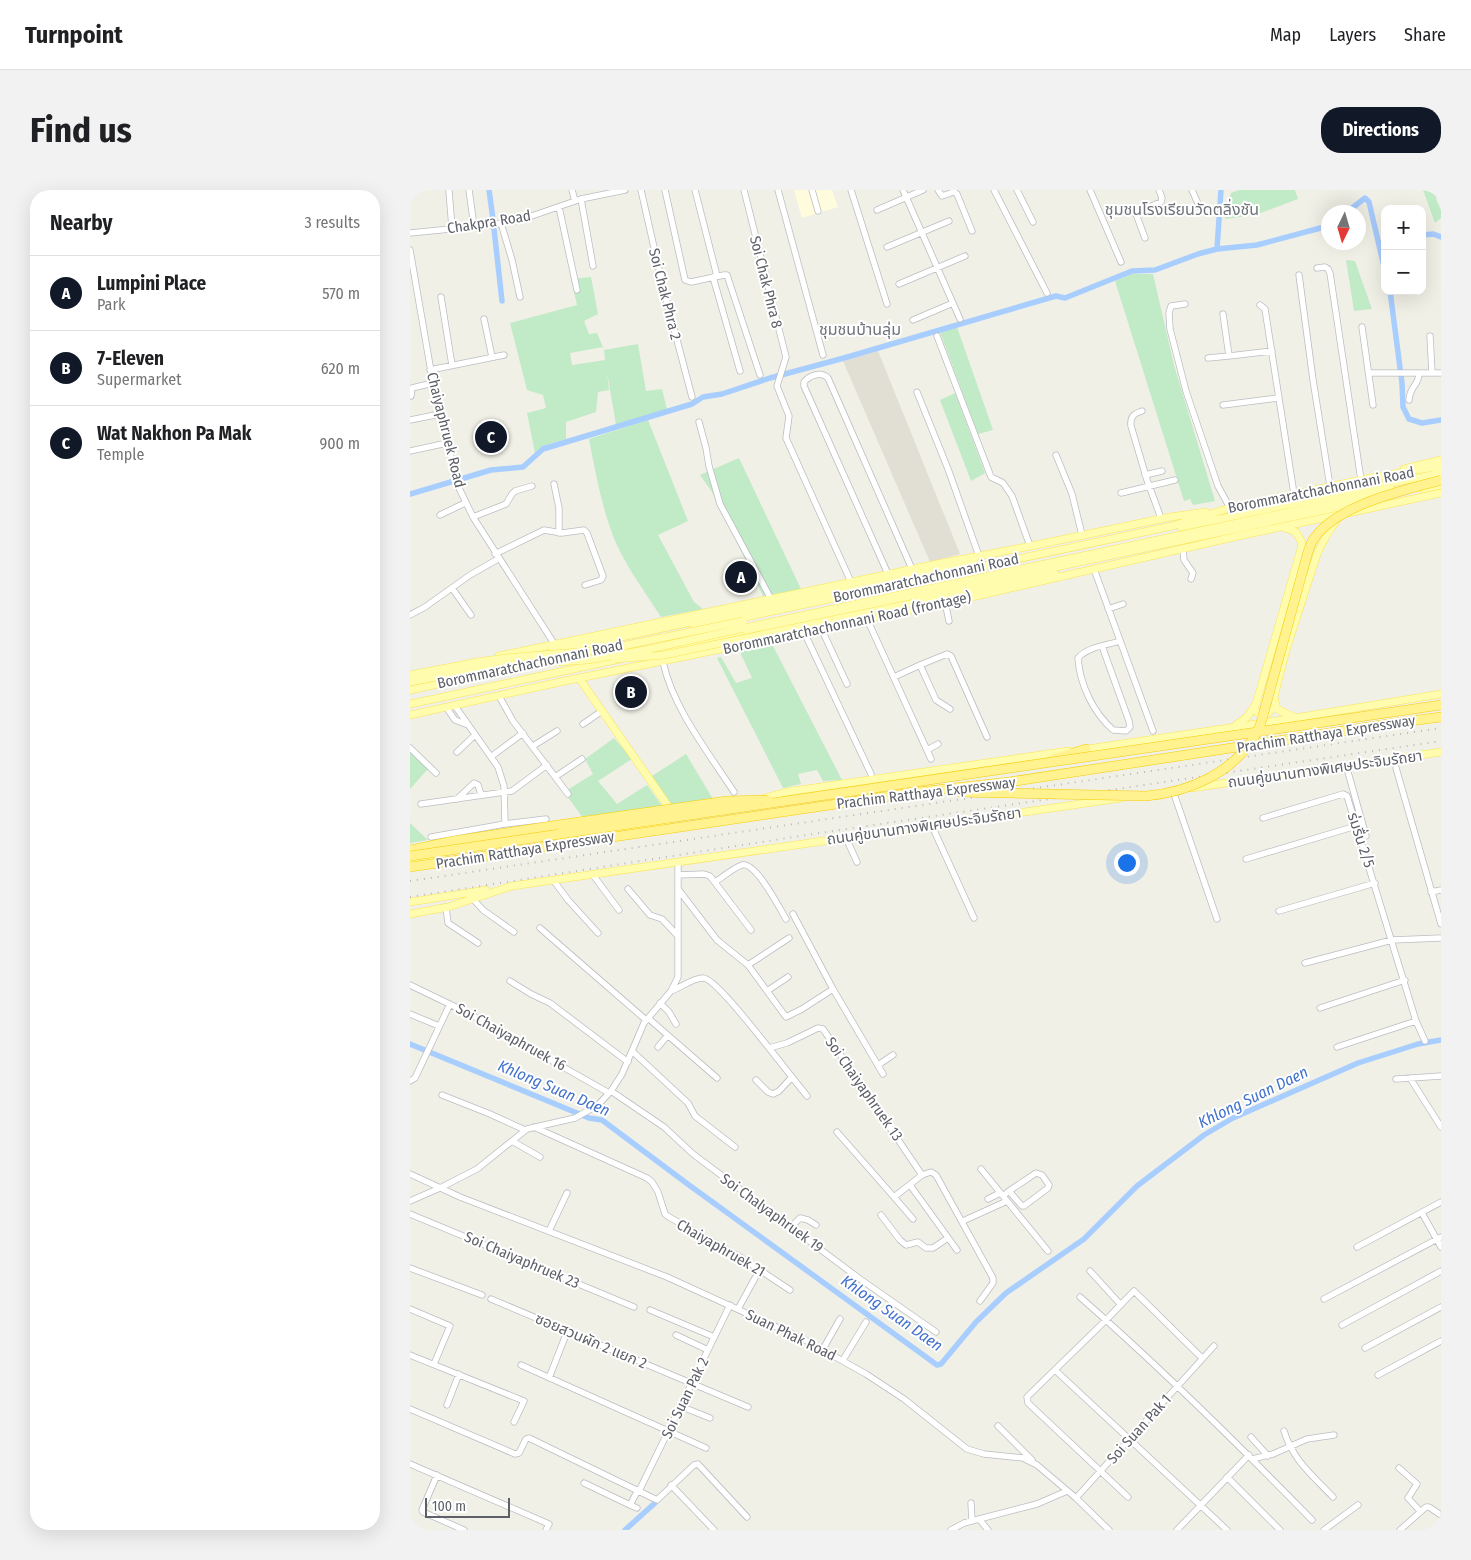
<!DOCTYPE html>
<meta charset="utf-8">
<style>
body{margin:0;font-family:"Fira Sans Condensed","Noto Sans Thai",sans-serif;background:#f2f2f2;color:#202124}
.controls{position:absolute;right:15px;top:15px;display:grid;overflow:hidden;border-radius:10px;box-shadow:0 5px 20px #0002}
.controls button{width:45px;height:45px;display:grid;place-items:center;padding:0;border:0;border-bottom:1px solid #e0e0e0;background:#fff;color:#202124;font:25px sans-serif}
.compass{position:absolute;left:911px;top:15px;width:45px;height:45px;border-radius:50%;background:#fff;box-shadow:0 5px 20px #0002;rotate:185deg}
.scale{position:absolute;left:15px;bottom:12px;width:85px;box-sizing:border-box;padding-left:5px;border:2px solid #5d6067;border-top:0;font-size:14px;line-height:18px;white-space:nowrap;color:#5d6067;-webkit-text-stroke:4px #fff;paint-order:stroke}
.you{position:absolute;left:716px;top:672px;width:18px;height:18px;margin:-12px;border:4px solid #fff;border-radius:50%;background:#1a73e8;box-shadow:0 0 0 8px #1a73e833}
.badge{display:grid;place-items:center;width:32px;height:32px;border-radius:50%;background:#111827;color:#fff;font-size:16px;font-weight:700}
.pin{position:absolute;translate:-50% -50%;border:2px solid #fff;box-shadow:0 1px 5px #0006}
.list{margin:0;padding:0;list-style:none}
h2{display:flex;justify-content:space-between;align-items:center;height:65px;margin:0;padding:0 20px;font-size:21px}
h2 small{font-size:16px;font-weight:400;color:#757577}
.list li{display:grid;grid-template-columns:32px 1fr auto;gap:15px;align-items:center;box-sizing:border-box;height:75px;padding:0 20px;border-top:1px solid #e0e0e0}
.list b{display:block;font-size:19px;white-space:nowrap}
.list p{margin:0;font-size:16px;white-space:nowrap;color:#757577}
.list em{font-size:16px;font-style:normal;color:#757577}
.map{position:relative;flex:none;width:1031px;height:1340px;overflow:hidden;border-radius:20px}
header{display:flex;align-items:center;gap:30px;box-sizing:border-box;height:70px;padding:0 25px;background:#fff;border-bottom:1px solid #e0e0e0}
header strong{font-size:24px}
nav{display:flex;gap:28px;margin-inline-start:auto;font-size:18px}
.intro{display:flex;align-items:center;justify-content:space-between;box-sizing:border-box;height:120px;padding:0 30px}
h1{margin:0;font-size:35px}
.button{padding:12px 22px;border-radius:20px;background:#111827;color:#fff;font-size:18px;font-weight:700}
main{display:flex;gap:30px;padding:0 30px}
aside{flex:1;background:#fff;border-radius:20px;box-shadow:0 5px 20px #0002}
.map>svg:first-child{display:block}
</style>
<header>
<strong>Turnpoint</strong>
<nav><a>Map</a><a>Layers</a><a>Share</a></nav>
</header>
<div class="intro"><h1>Find us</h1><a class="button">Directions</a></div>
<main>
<aside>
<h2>Nearby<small>3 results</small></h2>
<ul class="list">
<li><span class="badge">A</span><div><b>Lumpini Place</b><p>Park</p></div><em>570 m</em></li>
<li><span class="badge">B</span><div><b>7-Eleven</b><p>Supermarket</p></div><em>620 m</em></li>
<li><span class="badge">C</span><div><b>Wat Nakhon Pa Mak</b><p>Temple</p></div><em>900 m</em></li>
</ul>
</aside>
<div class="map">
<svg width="1031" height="1340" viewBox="0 0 1031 1340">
<rect width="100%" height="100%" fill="#f1f0e6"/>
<!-- commercial -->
<path fill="#fffcdd" d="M384 0H422L428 17 392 28Z"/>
<!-- education -->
<path fill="#e1dfd4" d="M468 161 550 364 520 372 433 171Z"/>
<!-- green -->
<path fill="#c1eac7" d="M829 0H885L888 9 845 25 815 29V19L821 3Z
M1013 0H1031V4L1026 9 1031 20V28L1025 33Z
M936 70 945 71 962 119 944 121Z
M721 84H743L764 175 805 311 783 315 780 309 774 311 705 91Z
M181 87 188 124 174 131 179 144 187 143 193 157 160 163 162 175 195 170 194 160 228 154 236 201 252 199 257 219 206 235 197 182 199 200 188 202 186 222 156 232V249L133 256 125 263 117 223 136 218 133 205 117 200 100 133 167 115 161 89Z
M547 137 583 240 568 244 530 142Z
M545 203 575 283 561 291 530 210Z
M238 230 278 331 248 345 284 412 293 419 251 427C235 402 212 371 202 343 191 313 185 281 179 249Z
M329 268 391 399 353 406 302 302 290 285Z
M362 454 432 590 413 591 407 580 388 584 391 594 373 598 307 468 311 467 326 493 342 488 330 462Z
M204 548 222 569 188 591 207 614 237 595 257 623 179 636 154 602 183 584 175 569Z
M0 560 18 579 0 599Z
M276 564 303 609 305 616 273 621 261 614 242 586Z
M0 633 18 650 0 653Z"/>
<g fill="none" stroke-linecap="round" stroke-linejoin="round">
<!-- canal -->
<path stroke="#a8cdff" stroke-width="5.5" d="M79 0 83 29
M811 0 807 59 847 55 918 36
M937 22 955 8 959 12 975 81
M84 39 92 111
M1012 45 1023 44 1031 47
M980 101 992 193 993 217 999 229 1012 233 1031 230
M0 304 81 280 113 277 133 259 282 214 293 207 312 204 360 188 434 168 646 106 655 108 722 81 745 80 788 64 807 59
M0 854 179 928 192 930 279 995 527 1175 531 1174 566 1132 596 1103 674 1049 727 996 794 945 823 928 948 873 1008 854 1031 850
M215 1340 245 1313"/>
<!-- minor casing -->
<g stroke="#babdc2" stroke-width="7">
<path id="minor" d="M59 0 64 36
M162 0 165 11
M231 0 253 97 282 207
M255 0 275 90 281 92 314 85H317L350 185
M285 0 307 86
M334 0 376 167 367 196 379 226 376 248 441 392
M368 0 413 165
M402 0 408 21
M441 0 477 114
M493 0 550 129
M528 0 532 6 544 2 547 4 562 41
M584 0 637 103
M607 0 623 32
M680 0 711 72
M782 0 789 16
M39 1 42 38
M171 9 183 76
M149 17 167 100
M467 20 513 0
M91 33 102 70 110 107
M0 43 81 35 110 30 171 9 215 0
M735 48 726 24 730 21 751 12 752 8 749 0
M477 57 539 31
M0 60 23 193 48 296 63 327 145 455
M907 78 915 77 918 79 920 83 951 290
M889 85 903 190 920 296
M303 87 330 181
M489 94 555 66
M31 107 42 175
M775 114 761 116 759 123 760 139 776 201 808 296 820 318
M850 115 855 119 884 304
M813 124 819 166 862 161
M74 129 82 167
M503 130 543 113
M952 137 963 215
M527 146 581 287 593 293 602 306 620 356
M1020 146 1022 183
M798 168 819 166
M20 180 94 165
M959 183H1031
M507 202 538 279 569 366
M1 206 2 198 23 193
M999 210C1000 195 1009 196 1009 183
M813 215 868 208
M732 221C723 224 720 227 721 236L737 290 751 328
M0 230 30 224
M289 232 296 258 299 276 310 314 361 409
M0 261 37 253
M646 265 662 304 672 345
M735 285 752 281
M144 294 149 318V343
M711 303 765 290
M30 325 55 313
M63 327 96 314 102 304 105 301 122 296
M773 359 774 370 783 383 781 389
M85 364 134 340 152 343 174 340 177 343 193 386 191 390 175 395
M684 379 743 541
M478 384 394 196V192C400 185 411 181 418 188L502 379
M42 398 61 425
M535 412 539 431
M698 419 713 414
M0 425 15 417 60 385 88 369
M457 429 521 569
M411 438 437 494
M394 442 461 584
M692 456 719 531 720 537 716 541 703 540C683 522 670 495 668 468 677 457 698 455 710 451
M253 472C263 518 298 562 324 602
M510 475 537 464 541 466 577 547
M484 487 510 475 526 510 540 519
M89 506 103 531 158 604
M36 517 45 530 58 535
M173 534 192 521
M123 556 147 541
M0 558 26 583
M517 560 528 554
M47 562 65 545
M82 566 113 543
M936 575 956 646
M986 578 1031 734
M145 587 172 569
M763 601 807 729
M47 609 64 593 68 595 71 604
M11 614 102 601 137 575
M853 628 933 604 937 606 1006 831 1015 851
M95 634 136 629
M522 636 564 728
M21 647 95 634 94 596 88 577 45 516
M436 648 447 672
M836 669 946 636
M183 685 209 720
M268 685 294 684 300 686 341 740
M144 691 158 710 188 743
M305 692C313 687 323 678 332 675 346 672 369 717 376 729
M218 699 240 725 252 729 267 745
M268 699 307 750 338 775 376 827 392 819 423 799 473 884
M1021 702 1031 700
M63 709 73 720 104 742
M36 717 38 733 68 753
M869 721 965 693
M383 724 423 799
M130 738 236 830
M895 773 982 750 1031 748
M338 775 379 748
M100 791 121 804 140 813 218 872
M0 795 56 822 199 903
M261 801C270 798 283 788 293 788 305 788 349 846 359 858L377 853 408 838 413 839 512 985 521 982 526 985 583 1088V1093L570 1111
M357 801 378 787
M250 813 259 822 266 834
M910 818 995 790
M0 824 29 836
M238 828 307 888
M248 857 257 846
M927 857 1006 831
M359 858 397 906
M222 861 278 913 285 926 325 957
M468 875 483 865
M1000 888 1031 937
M986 889 1031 886
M346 890 358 902 363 904 369 901 382 887
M0 891 5 888 40 814
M201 901 254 937 283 964 450 1089 526 1142
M32 905 80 924 115 940
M124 937 237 988 242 992 248 1002 255 1024 259 1027 330 1067 380 1100
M427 942 484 1007
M102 951 130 967
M571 979 638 1061
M0 984 50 1007 257 1087 397 1151 456 1184 494 1209 557 1259 574 1264 613 1268 627 1275 666 1308 699 1340
M500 995 547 1060
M593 1006 599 1001 612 1016H614L638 998 639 995 632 985 626 983 599 1001
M578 1009 590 1003
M0 1011 30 998 67 979 117 939 165 928 188 915 201 901 212 884 234 833 261 801 268 787V672
M1012 1023 1031 1057
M0 1024 224 1117
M471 1025 490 1050 496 1055 508 1052 516 1058H523L538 1048
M503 1029 484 1007 512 985
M553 1031 597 1011
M381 1037 390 1028 398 1030 406 1035
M139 1041 157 1003
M947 1057 1031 1012
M0 1078 72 1105
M680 1081 711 1115
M670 1107C751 1178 827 1253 902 1330
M81 1109 338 1217
M914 1109 1031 1047
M0 1119 40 1136 24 1174
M328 1119 345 1088
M240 1120 304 1147
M932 1135 1031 1081
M266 1145 298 1160
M955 1158 1031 1117
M413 1159 430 1129
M0 1165 114 1211 104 1232
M433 1170 456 1132
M111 1175 296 1258
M645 1180 817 1340
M968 1185 1031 1151
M139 1188 157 1142
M37 1215 49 1184
M270 1216 300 1228
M0 1219 105 1264 109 1263 116 1249 119 1248 247 1310 284 1275 288 1274 337 1327
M588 1236 622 1270
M874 1241C883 1270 902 1285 923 1307
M841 1247 858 1266
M842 1269 863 1264 897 1249 924 1245
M0 1274 139 1334 136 1340
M989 1278 1007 1294 998 1308 1010 1321
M27 1285 12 1320 13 1322 54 1340
M817 1287 870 1340
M174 1293 220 1315
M261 1295 304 1340
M229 1301 320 1115
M718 1307 618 1213 617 1207 696 1130 724 1101 792 1168
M666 1308 804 1156
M561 1313 562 1331
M227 1318 220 1315 228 1300
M569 1329 578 1340
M541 1340 554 1333 627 1314 657 1301
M767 1340 839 1265
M914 1340 948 1315
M990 1340 1016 1317H1019L1031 1325"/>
</g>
<!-- major casing -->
<g stroke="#fbe455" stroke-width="8">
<path id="major" d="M994 279 1031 270
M1013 299 1031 295
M938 323 1031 303
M771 337 1031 283
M504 413 645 384
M284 438 762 336 820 318 965 287 1031 276
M334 438 982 300
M142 462 564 371
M233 464 949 313
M89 466 527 374 626 355 760 327 796 322
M135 471 161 465
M169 488 263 623
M0 500 107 477
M0 514 210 469
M844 519 850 525 857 524 865 516
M0 525 150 492 549 410 828 346 928 325
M884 527 867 519 864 507 876 460 907 364 917 344 927 330
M826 535 837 527 846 514 891 359 892 353 886 342 873 337
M671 560 885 528 1031 504
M781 598 1031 562
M352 609 376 602 658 561
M151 650 258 634
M0 672 32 668
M0 712 76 700
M0 724 38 717 102 696 711 608"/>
</g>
<!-- highway casing -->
<g stroke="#f7cc00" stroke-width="10">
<path id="highway" d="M985 533 1031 527
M643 569 676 559
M0 660 43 651 148 635"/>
</g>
<!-- minor -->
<use href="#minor" stroke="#fff" stroke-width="5.5"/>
<!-- major -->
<use href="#major" stroke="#fffdad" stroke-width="7"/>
<!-- highway -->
<use href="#highway" stroke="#fff28f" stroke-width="9"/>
<!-- rail -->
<path stroke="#b9b9ba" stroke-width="2" stroke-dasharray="1 6" stroke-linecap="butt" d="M0 691 1031 538
M0 707 403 644 1031 551"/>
<!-- major-bridge casing -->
<g stroke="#fbe455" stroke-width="8" stroke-linecap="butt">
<path id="major-bridge" d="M205 469 254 465 504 413
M0 485 67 472 96 468 193 460 333 431
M0 492 83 476 178 470 235 460 334 438"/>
</g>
<!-- highway-bridge casing -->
<g stroke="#f7cc00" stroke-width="10" stroke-linecap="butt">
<path id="highway-bridge" d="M548 602 736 606C780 602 823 583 846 544 850 538 852 529 854 522L896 369C898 362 900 353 905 347 930 314 992 301 1031 290
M148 635 317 611 358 610
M0 666 1031 515
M0 677 508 602 599 592 985 533"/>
</g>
<!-- major-bridge -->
<use href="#major-bridge" stroke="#fffdad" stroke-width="7"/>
<!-- highway-bridge -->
<use href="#highway-bridge" stroke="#fff28f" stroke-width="9"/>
</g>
<g text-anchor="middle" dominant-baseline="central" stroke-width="4" stroke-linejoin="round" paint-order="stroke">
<!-- street labels -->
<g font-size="15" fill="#5d6067" stroke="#fff">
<text transform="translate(79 32) rotate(-9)">Chakpra Road</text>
<text transform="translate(356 92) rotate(76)">Soi Chak Phra 8</text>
<text transform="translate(255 104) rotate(76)">Soi Chak Phra 2</text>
<text transform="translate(36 240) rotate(76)">Chaiyaphruek Road</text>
<text transform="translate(911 300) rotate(-11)">Borommaratchachonnani Road</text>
<text transform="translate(516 388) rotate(-12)">Borommaratchachonnani Road</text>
<text transform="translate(437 433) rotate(-12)">Borommaratchachonnani Road (frontage)</text>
<text transform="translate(120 474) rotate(-12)">Borommaratchachonnani Road</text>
<text transform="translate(916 544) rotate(-9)">Prachim Ratthaya Expressway</text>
<text transform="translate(915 579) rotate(-8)">ถนนคู่ขนานทางพิเศษประจิมรัถยา</text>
<text transform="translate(516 603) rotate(-7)">Prachim Ratthaya Expressway</text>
<text transform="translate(514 636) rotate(-8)">ถนนคู่ขนานทางพิเศษประจิมรัถยา</text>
<text transform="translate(951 650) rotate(72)">ร่มรื่น 2/5</text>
<text transform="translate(115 660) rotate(-9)">Prachim Ratthaya Expressway</text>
<text transform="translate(101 847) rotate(29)">Soi Chaiyaphruek 16</text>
<text transform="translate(454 899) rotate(55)">Soi Chaiyaphruek 13</text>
<text transform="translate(362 1023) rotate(36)">Soi Chalyaphruek 19</text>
<text transform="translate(311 1058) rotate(30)">Chaiyaphruek 21</text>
<text transform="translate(112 1070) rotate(23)">Soi Chaiyaphruek 23</text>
<text transform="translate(381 1145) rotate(26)">Suan Phak Road</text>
<text transform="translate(181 1151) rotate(23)">ซอยสวนผัก 2 แยก 2</text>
<text transform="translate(275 1208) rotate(-64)">Soi Suan Pak 2</text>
<text transform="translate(729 1239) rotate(-48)">Soi Suan Pak 1</text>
</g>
<!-- neighbourhood labels -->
<g font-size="16" fill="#6e7279" stroke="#fff">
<text x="772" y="19">ชุมชนโรงเรียนวัดตลิ่งชัน</text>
<text x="450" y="139">ชุมชนบ้านลุ่ม</text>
</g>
<!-- water labels -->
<g font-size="16" font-style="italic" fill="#4171cc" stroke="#fff">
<text transform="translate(144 898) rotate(23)">Khlong Suan Daen</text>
<text transform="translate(843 907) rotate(-26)">Khlong Suan Daen</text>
<text transform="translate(482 1123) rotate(35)">Khlong Suan Daen</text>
</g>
</g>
</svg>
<div class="controls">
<button>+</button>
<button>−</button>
</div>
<svg class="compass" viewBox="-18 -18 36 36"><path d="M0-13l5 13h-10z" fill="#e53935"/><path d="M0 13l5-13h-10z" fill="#757577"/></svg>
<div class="scale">100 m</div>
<div class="you"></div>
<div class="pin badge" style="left:331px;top:387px">A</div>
<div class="pin badge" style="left:221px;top:502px">B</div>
<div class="pin badge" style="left:81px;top:247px">C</div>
</div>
</main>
